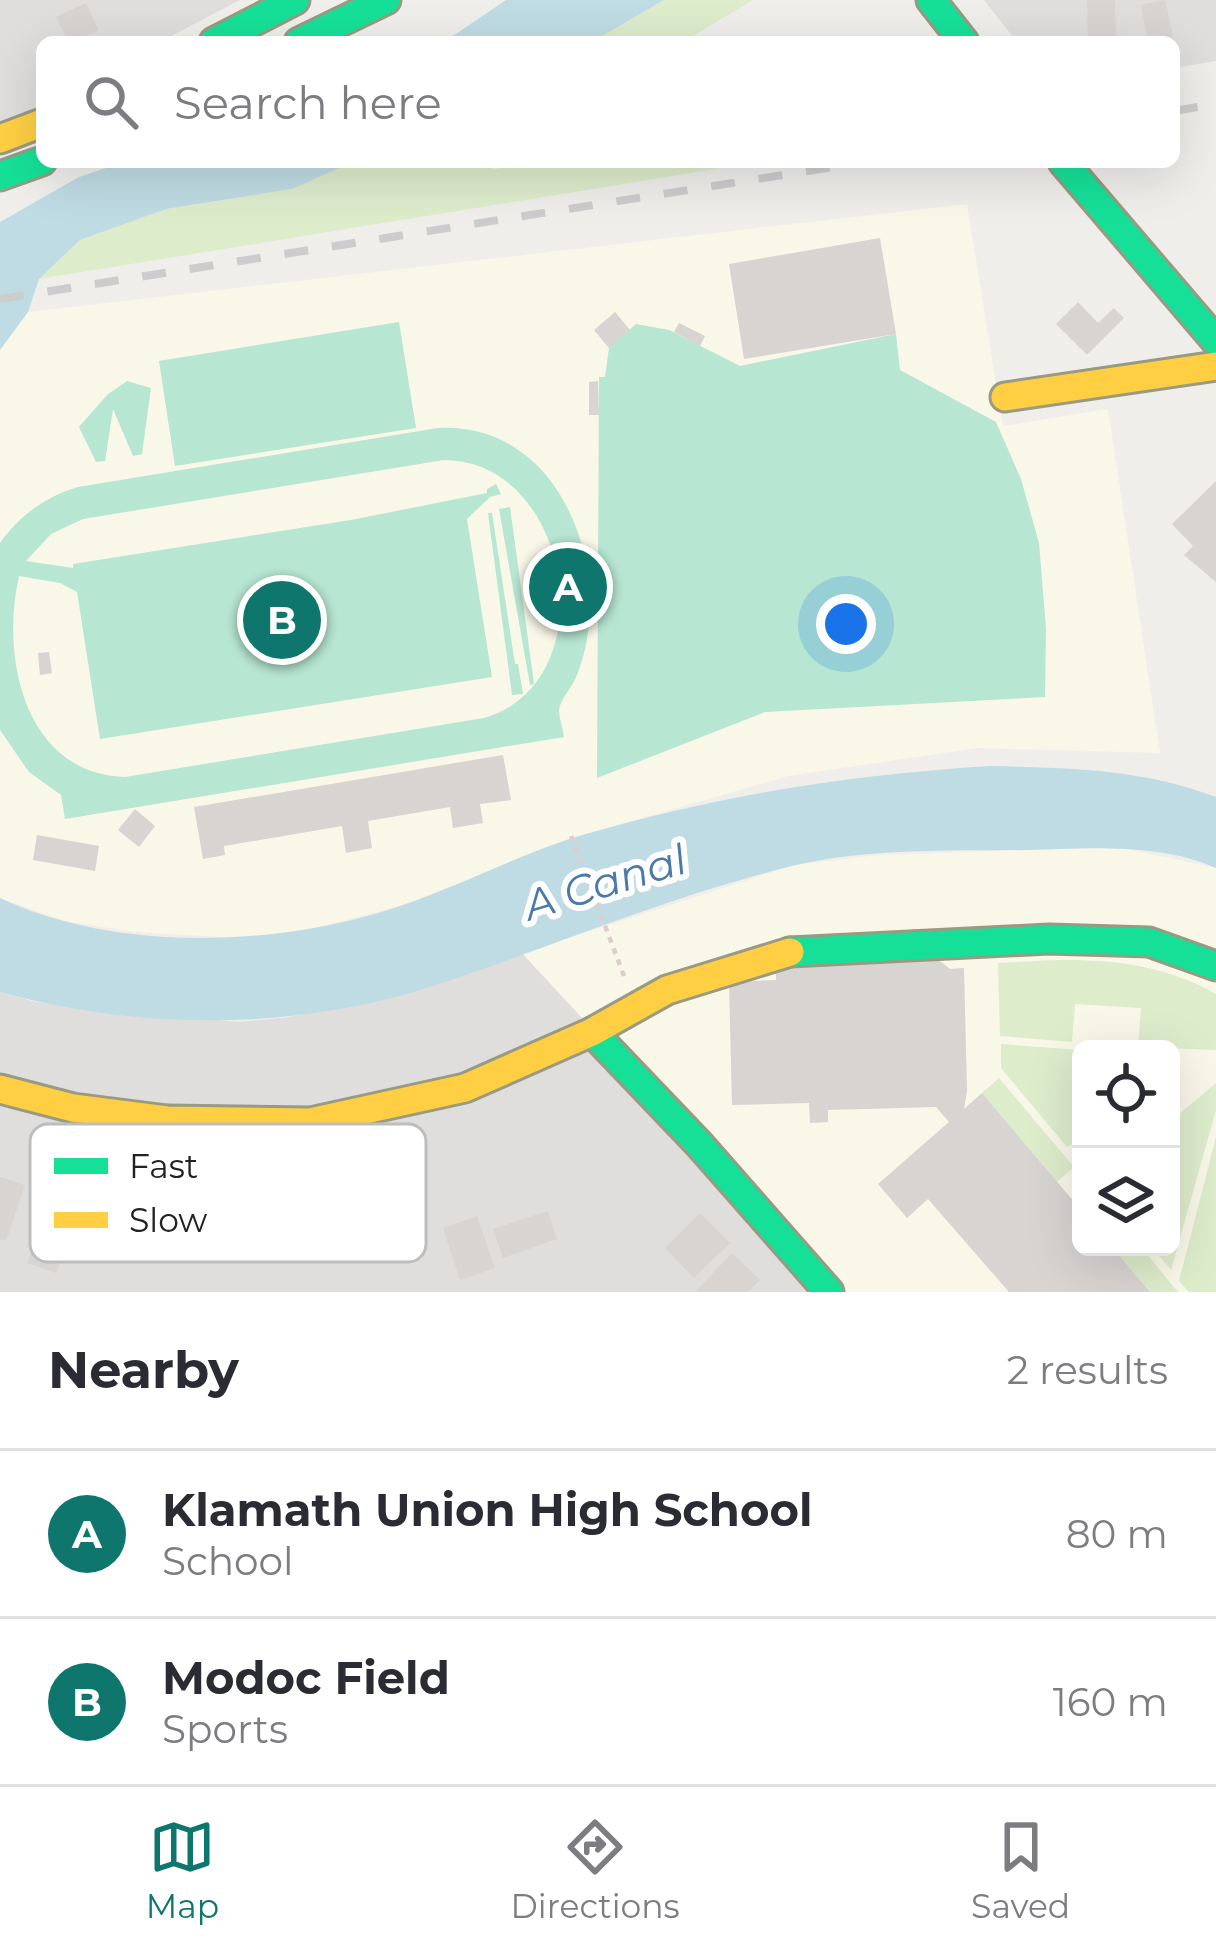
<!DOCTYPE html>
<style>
body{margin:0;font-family:Montserrat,sans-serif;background:#f2f2f3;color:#2b2b33}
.controls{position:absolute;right:36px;bottom:36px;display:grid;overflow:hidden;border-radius:18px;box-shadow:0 12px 48px #0002}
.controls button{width:108px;height:108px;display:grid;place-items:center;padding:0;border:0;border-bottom:3px solid #e1e1e2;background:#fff;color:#2b2b33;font:60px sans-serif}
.you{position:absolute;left:846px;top:624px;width:42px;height:42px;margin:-30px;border:9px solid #fff;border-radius:50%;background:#1a73e8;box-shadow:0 0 0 18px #1a73e833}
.badge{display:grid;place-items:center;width:78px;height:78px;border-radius:50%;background:#0f766e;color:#fff;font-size:39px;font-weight:700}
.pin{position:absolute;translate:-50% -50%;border:6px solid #fff;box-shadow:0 3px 12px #0006}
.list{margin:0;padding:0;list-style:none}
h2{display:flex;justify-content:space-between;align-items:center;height:156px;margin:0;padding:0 48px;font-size:51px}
h2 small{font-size:39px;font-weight:400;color:#7c7c81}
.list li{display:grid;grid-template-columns:78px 1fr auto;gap:36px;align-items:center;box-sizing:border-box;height:168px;padding:0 48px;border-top:3px solid #e1e1e2}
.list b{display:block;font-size:45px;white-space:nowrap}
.list p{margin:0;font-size:39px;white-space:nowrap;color:#7c7c81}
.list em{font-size:39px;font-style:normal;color:#7c7c81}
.icon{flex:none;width:66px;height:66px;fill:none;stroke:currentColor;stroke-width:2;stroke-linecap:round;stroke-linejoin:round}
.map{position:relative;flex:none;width:1216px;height:1292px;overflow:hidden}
.search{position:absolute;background:#fff;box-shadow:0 12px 48px #0002;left:36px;right:36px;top:36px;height:132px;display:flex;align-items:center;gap:30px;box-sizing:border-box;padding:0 42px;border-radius:18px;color:#7c7c81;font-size:45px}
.sheet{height:492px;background:#fff}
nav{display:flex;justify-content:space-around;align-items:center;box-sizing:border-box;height:168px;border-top:3px solid #e1e1e2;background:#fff;font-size:33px;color:#7c7c81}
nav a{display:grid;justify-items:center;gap:6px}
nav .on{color:#0f766e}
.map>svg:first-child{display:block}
</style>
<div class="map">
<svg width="1216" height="1292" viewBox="0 0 1216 1292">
<rect width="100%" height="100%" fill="#f0eeeb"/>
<!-- residential -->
<path fill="#dfdedc" d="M0 0H240L160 42H42V104L0 126Z
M984 0H1216V61L1174 68V42H1017Z
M522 953 836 1292H0V992L36 1002 239 1022 290 1017 435 985Z"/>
<!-- education -->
<path fill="#f8f7e8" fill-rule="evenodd" d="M967 204 1003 426 1108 409 1160 753 978 748 788 776 583 835 400 906 283 936 239 938 135 932 64 921 0 898V350L28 312Z
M1117 847 1216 868V1292H836L522 953 794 865 878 855ZM1081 1049H1171V1247H1081Z"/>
<!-- grass -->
<path fill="#ddeccb" d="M664 0H753L683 42H592Z
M353 162H481L494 170 530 162H759L39 279 80 240 166 209 292 189Z
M1058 960C1113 959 1168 966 1216 994V1050L1138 1047 1141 1008 1075 1004 1072 1042 1000 1036 998 963Z
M1001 1044 1081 1050V1140L1067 1147 1001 1068Z
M999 1078 1074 1167 1057 1182 982 1093Z
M1216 1083V1110L1171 1270 1152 1247H1171V1121Z
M1216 1137V1292H1189L1179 1281Z
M1112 1247H1141L1178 1292H1150Z"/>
<!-- pitch -->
<path fill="#b7e6d2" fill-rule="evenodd" d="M399 322 416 428 175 466 159 361Z
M636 324 669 330 740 366 896 334 900 370 996 422 1021 479 1039 543 1046 629 1045 697 765 712 597 778 599 377H605L609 348Z
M127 381 151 388 142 454 133 456 113 409 105 461 96 462 79 427 107 395Z
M438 428C547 422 601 538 588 632 586 647 582 663 576 677 572 687 560 700 559 710 559 718 563 729 564 737L65 819 61 795 29 772 0 730V543C19 516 46 496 78 487ZM444 460C571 460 608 682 484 718L125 777C25 774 0 658 19 576L60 583 77 592 100 739 492 677 467 519 490 497 501 494 496 484 487 489V493L351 520 73 564V568L26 561 51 534 83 519Z
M510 507 534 684 530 685 499 509Z
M488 513H492L515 664H518L523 694 512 695Z"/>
<!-- water -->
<path fill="#bfdbe3" d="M506 0H664L592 42H444Z
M124 162H353L292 189 166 209 80 240 39 279 28 312 0 350V222L79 177Z
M989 766C1069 768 1140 768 1216 797V868C1162 843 1086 848 1028 850 951 851 867 848 792 866 672 895 556 945 439 984 299 1031 142 1031 0 992V898C117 953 280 947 400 906 463 885 523 852 586 834 721 795 849 775 989 766Z"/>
<!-- building -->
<path fill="#d7d4d2" d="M1087 0H1115L1116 42H1088Z
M1165 0 1173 36 1148 41 1141 5Z
M86 3 99 31 68 42 56 17Z
M880 238 896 334 744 359 729 264Z
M1078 302 1098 323 1114 308 1124 318 1087 355 1056 324Z
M615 312 630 330 609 348 594 330Z
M679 323 705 336 700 346 674 332Z
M598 381 599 415H589V382Z
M1216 481V582L1184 555 1193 546 1172 524Z
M49 652 52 673 40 675 38 653Z
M503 755 511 800 480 804 483 823 453 828 450 807 368 821 372 848 346 853 342 826 224 846 225 855 203 859 194 807Z
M135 809 155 826 139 847 118 830Z
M37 835 99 846 95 871 33 860Z
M931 954 950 969 964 968 967 1091 964 1109 982 1093 1081 1210V1247H1112L1150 1292H1009L928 1199 907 1218 878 1184 949 1122 936 1107 828 1110V1122L810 1123 809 1103 732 1105 729 982 776 980V966Z
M0 1177 25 1185 6 1241 0 1239Z
M344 1206 346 1243H354L355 1262 327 1263V1246L305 1247 304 1208Z
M548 1211 557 1239 503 1258 493 1229Z
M700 1213 730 1243 694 1278 665 1248Z
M477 1216 495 1268 460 1280 443 1228Z
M42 1220 73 1231 77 1220 91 1225 82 1250 66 1245 56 1273 27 1263Z
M732 1253 760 1280 748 1292H699L697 1290Z"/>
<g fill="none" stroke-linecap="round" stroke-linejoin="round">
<!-- fast casing -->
<g stroke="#999a82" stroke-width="33">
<path id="fast" d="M931 0 964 42
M214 42 295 0
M299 42 386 0
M1063 162 1216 341
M0 176 42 161
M790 952 1049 939 1149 942 1216 966
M592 1032 699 1144 829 1292"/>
</g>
<!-- slow casing -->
<g stroke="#999a82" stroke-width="33">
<path id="slow" d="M0 139 42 123
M1005 397 1216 366
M0 1089 73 1108 167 1120 310 1122 465 1088 592 1032 667 990 790 952"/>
</g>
<!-- path -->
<path stroke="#dccecd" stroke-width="4.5" stroke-dasharray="6 6" stroke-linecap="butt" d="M571 836 624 976"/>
<!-- fast -->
<use href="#fast" stroke="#16e098" stroke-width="27"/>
<!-- slow -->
<use href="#slow" stroke="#ffcf43" stroke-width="27"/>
<!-- rail -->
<path stroke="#ccc" stroke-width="8" stroke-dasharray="24 24" stroke-linecap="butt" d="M1174 111 1216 104
M0 299 865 162"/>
</g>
<g text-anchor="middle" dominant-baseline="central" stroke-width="12" stroke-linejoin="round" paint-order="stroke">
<!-- water labels -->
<g font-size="42" font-style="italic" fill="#4a7aab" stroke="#fff">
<text transform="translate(605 882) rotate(-17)">A Canal</text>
</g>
</g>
<!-- legend -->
<rect x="30" y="1124" width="396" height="138" rx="18" fill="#fff" stroke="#bdbdbd" stroke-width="3"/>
<rect x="54" y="1158" width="54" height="16" fill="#16e098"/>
<rect x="54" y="1212" width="54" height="16" fill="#ffcf43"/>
<g font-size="33" fill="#222">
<text x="129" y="1178">Fast</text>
<text x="129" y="1232">Slow</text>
</g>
</svg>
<div class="controls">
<button><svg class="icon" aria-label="locate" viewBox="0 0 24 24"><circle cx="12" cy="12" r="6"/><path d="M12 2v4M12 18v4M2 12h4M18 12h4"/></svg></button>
<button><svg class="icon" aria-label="layers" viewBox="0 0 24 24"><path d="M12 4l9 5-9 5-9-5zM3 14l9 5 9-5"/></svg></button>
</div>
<div class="you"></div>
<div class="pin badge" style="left:568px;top:587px">A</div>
<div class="pin badge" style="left:282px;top:620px">B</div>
<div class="search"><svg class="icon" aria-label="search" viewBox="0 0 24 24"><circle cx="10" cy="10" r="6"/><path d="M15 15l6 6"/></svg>Search here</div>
</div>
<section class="sheet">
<h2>Nearby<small>2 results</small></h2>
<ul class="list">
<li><span class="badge">A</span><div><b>Klamath Union High School</b><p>School</p></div><em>80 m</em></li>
<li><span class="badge">B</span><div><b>Modoc Field</b><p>Sports</p></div><em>160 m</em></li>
</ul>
</section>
<nav>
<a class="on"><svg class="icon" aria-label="map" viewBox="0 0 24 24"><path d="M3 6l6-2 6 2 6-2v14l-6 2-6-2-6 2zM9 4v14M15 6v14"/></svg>Map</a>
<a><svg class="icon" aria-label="directions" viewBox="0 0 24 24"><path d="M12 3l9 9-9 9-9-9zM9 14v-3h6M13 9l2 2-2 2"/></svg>Directions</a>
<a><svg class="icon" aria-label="saved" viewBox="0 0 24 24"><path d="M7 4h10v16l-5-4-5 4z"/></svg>Saved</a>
</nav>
